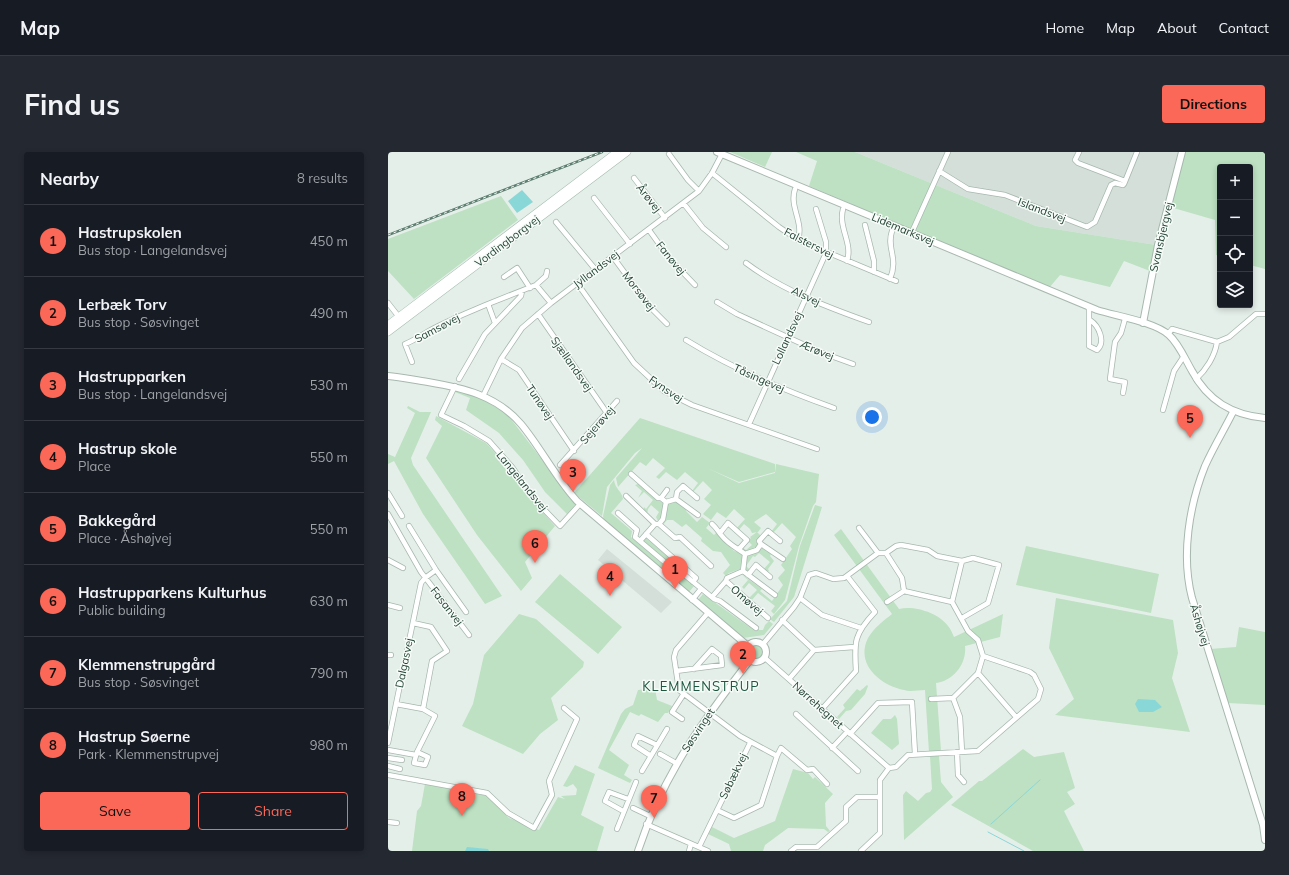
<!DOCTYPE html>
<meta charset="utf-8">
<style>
body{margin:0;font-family:Mulish,sans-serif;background:#242831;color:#f1f3f6}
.controls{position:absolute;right:12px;top:12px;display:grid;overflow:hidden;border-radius:4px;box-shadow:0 2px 6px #0003}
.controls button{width:36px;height:36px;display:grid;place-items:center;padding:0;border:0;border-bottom:1px solid #363941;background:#171b24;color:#f1f3f6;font:20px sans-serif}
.you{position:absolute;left:484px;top:265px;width:14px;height:14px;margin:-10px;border:3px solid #fff;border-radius:50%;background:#1a73e8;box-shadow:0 0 0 6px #1a73e833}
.badge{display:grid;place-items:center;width:26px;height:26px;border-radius:50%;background:#fb6857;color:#111;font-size:13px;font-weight:700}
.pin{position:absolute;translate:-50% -33px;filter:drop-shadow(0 1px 2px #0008)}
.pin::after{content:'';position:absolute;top:21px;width:14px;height:12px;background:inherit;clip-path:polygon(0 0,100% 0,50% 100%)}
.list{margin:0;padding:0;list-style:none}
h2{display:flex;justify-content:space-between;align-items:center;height:52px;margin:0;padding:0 16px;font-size:17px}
h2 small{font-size:13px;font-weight:400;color:#9ea1a6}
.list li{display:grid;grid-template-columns:26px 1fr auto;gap:12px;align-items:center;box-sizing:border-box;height:72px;padding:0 16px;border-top:1px solid #363941}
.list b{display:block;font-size:15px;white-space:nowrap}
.list p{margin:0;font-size:13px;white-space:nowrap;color:#9ea1a6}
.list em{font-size:13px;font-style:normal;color:#9ea1a6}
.actions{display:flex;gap:8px;padding:12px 16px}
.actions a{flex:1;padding:9px 0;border:1px solid #fb6857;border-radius:4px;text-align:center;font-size:14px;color:#fb6857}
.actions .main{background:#fb6857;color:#111}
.icon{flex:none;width:22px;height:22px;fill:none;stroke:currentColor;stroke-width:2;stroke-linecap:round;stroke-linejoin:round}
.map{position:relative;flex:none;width:877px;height:699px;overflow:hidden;border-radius:4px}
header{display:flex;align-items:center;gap:24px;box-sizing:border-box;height:56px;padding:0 20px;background:#171b24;border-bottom:1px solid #363941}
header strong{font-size:19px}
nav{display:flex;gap:22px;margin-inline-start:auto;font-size:14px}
.intro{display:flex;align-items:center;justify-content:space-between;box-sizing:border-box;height:96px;padding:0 24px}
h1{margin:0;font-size:28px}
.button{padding:10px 18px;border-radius:4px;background:#fb6857;color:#111;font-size:14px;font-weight:700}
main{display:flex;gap:24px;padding:0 24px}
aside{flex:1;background:#171b24;border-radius:4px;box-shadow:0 2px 6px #0003}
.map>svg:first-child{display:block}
</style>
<header>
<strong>Map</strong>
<nav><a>Home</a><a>Map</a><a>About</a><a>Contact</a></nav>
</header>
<div class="intro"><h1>Find us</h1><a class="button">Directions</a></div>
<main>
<aside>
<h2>Nearby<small>8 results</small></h2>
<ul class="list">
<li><span class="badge">1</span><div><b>Hastrupskolen</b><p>Bus stop · Langelandsvej</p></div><em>450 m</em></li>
<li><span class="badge">2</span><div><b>Lerbæk Torv</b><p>Bus stop · Søsvinget</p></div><em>490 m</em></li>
<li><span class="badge">3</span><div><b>Hastrupparken</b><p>Bus stop · Langelandsvej</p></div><em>530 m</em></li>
<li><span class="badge">4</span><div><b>Hastrup skole</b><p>Place</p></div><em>550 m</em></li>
<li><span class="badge">5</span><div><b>Bakkegård</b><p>Place · Åshøjvej</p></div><em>550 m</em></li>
<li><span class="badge">6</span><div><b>Hastrupparkens Kulturhus</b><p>Public building</p></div><em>630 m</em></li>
<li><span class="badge">7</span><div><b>Klemmenstrupgård</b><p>Bus stop · Søsvinget</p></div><em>790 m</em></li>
<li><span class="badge">8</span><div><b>Hastrup Søerne</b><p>Park · Klemmenstrupvej</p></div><em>980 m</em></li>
</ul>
<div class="actions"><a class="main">Save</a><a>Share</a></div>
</aside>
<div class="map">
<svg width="877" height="699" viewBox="0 0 877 699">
<rect width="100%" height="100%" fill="#e5efe9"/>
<!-- built -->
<path fill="#d3dfd8" d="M467 0H791L768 93 648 74Z
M219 397 284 450 273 461 210 408Z"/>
<!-- green -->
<path fill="#bde1c2" d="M342 0H384L377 15Z
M408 0H467L648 74 768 93 762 119 736 109 722 135 672 123 661 136 421 34 429 9Z
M796 0H877V117L862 113V15H832V104L828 103 827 68 782 55Z
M113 44 130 68 26 147 0 119V87Z
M70 237 94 247 119 262 188 352 179 362 157 340 135 308 111 281 78 258 82 246 67 240Z
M20 254 32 260H43L23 306 25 313 114 444 97 452 35 362 6 309 0 312V302L7 305 27 261 19 256Z
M48 264 98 291 122 317 141 345 167 374 137 410 144 426 133 439 89 383 38 306 54 274 47 268Z
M252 266 387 312V320L351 330 319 316 351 331 387 321 388 312 431 322 428 350 425 354 411 394 397 448 386 462 383 459 387 454 370 441 363 449 360 447 369 438 361 431 356 437 354 435 360 428 353 422 374 437 372 439 384 449 395 433 390 426 397 418 393 413 404 397 402 394 408 385 394 371 385 381 383 380 389 372 378 362 366 370 373 376 370 380 364 381 362 377 356 372 350 379 348 377 357 367 346 357 338 366 329 360 323 368 315 362 323 353 316 347 324 338 315 329 305 340 304 339 310 331 297 320 289 328 278 320 271 327 268 325 277 316 265 306 258 314 252 310 230 335 228 326 254 296 247 301 219 335 214 364 186 341Z
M226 328C227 337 234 339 235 347L223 361 244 379 243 385 285 421 293 423 306 434 301 440 216 369 215 364 222 333Z
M250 332 276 352 273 365 270 369 268 365 271 360 263 353 260 357 259 363 255 360 256 355 258 357 265 348 256 340 250 346 254 339 247 333Z
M288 349 299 357 298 359 309 370 314 365 322 371 318 376 326 383 328 381 346 399 351 400 355 403 352 417 341 421 338 424 335 421 342 413 333 400 325 399 313 389 314 386 298 372 294 375 285 368H279L274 374 271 371 279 351Z
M427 353 434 355 406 445 386 470 382 467 399 449 412 394Z
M453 377 511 457C526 453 551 461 560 474 563 477 564 481 566 485L615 462 612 485 577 494C579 512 565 529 548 531L553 599 541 600 537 538C530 538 522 540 516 538 492 533 467 512 480 486 486 476 495 469 504 462L446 383Z
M369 380 373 384 368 389 370 394 367 397 357 400 354 395 358 398 364 393 360 389 363 386 362 385Z
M256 387H259L305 426 304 427 287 417 256 390Z
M638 394 771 422 763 461 628 433Z
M376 396 383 402 382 404 386 409 380 417 381 419 379 420 375 418 382 410 371 401 367 405 365 404 358 414 362 418 359 422 356 418 359 404Z
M172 422 234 475 210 502 147 450Z
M315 442 367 479 371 476V478H375L377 473 381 469 385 472 376 483 355 486 310 448Z
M668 446 785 468 790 501 784 526 802 580 667 563 686 547 661 496Z
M131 462 148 467 196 510 195 515 163 546 170 568 152 582 135 602 74 574 85 552 96 503Z
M851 475 877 480V553L840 551 822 497 848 495Z
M361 500a7 7 0 1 1 14 0a7 7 0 1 1-14 0Z
M479 533 480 534 477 542 463 558 458 559 451 567 449 565 457 556 455 553 469 537 472 539Z
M267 536 269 548 284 554 280 561H277L270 570 253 562 251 564 242 560 221 598 241 613 236 623 244 628 242 631 210 616 233 562 237 557 245 553 250 538Z
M507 563 509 567 511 592 504 598 483 581 495 567H503Z
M635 597 646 605 676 600 687 636 679 640 687 652 676 659 696 699H645L563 653 591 629H594Z
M542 604H551L553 630 565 645 516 688 515 643 518 639 530 649 538 641 542 640 544 637Z
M187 613 207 622 193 663 216 675 209 699H24L29 659 33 654 37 632 99 644 121 666 151 678 170 645 177 647 173 644 188 643 189 637 185 632 179 635 175 634Z
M405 617 420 621 425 627 427 625 445 642 437 651 438 674 442 679 440 680 436 677 400 676 377 693 375 699H343L341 692 320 682 324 675 346 686 387 669Z"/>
<!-- water -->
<path fill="#8ad7d7" d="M134 38 145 50 129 61 120 49Z
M750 547 767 548 774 555 765 560H751L747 552Z
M79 695 100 697 101 699H77Z"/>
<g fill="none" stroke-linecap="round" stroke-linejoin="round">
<!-- stream -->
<path stroke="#8ad7d7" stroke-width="1" d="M603 672 652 628
M600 680 636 699"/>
<!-- minor casing -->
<g stroke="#a7b8af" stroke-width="6">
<path id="minor" d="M691 0 687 8 690 11 737 29
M281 2 300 28 311 39
M551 19 580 37 617 43 699 75 707 70 723 33 727 31 735 33
M324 21 391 75 410 88 508 129
M246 26 277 66
M736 32 749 0
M407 37C401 55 416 70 410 88
M206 46 242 92
M296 52 315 76 338 95
M455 57C450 76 465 91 459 109
M168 70 207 117
M477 73 486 109V120
M261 78 282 107 307 133
M524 80 560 0
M225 105 262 155 279 172
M358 111C394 138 439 155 481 170
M116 125 129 116 142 136
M502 127C511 105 498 97 504 79
M189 131 246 211 276 239 304 253 429 297
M148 133 158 124 159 119
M329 150 349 162 432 200 465 212
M0 151 11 165
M701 155V194L709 198C718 190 711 174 702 168
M150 162 219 261
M107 171 100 152 148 133 163 151
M780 182 784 177 829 190
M298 188C345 217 395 238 446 256
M113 207 131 218 186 299
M24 210 17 192C25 189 32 184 39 180 58 169 79 161 100 152
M71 227 97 182 133 144 134 139
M808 227C818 218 827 204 829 190L841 185 868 162H877
M67 234 53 263 76 274 101 289 124 315 145 346 172 374 192 352
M735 241 737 230 722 227 727 190 733 181 737 167
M95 244 113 207 134 176 163 151 311 39 324 21 334 2
M775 258 786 219 796 204
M361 272 438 101V90L428 57
M172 313 229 249
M243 322 270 346H273L278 350
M0 341 14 364
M238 344 267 372
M273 346 279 338
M288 347 310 363
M230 361 249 378 247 385 286 418 293 420 326 447 332 449 368 476
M0 362 33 420 81 483
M271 372 287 386 292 385 323 414
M324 372C329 376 330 380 334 384 340 392 349 396 357 402
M21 374 48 418 78 460
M471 376 490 401
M332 381 340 371 359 388 351 397
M258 382 308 426 305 430
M252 389 267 372H271L275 367 278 350 288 347 289 340 295 334 309 346
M373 392 395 407
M498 401 514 426 516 439
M0 408 15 416
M355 419 387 443
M360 423 368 413 382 425
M338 429 380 466
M324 445 338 429 339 426 355 419 357 402 369 398 373 392 371 389 380 379 392 389
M412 446 434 463 473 476
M304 448 313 437
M499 450 516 439 564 450 580 479 590 488 595 504
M564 450 574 409
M0 453 12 456
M319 462 288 498 286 505 291 538 352 584 389 604 393 596 419 618 425 617 439 632
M394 468 426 498 466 495
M375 492 406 455 412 446 421 423 428 421 445 427 456 426 490 401H498L508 394 513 393 540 398 549 404 574 409 585 406 611 413 600 451 574 466
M0 503H3
M377 506 501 616
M288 519 334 513 333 504 324 497 306 517
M590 521 628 565
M401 527 426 498
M565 546 572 565 574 600
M543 547 565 546 590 521 595 504
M8 552 35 557 44 509 59 499 43 475 25 471
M434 557 468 519C466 490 466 482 487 460L459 424
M408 562 470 619
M294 567 284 560 295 543
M462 582 490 551 524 550 527 602
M0 591 33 431 37 426 48 418
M444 596 459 580
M0 598 28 603
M29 600 26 611 37 613 40 605 29 600 47 564 35 557
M569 600 570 623 576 630
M272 602 288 611
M263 604 246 593 250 584 269 593
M0 606 14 608
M0 614 12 617
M501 616 508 615 520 603 590 599 650 547 653 537 646 523 642 520 595 504
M254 619 279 577
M0 623 99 641 120 661 146 676 164 643 161 629 189 567 176 556
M245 656 262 664
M329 658 346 666 373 653 389 604
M235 659 217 649 221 640 240 647
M0 670 9 671
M258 672 320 699
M229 677 248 630
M311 695 362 591
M301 699 303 692
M403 699 408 695H429L458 669V655L469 645H491
M473 699 492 681V628L501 616"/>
</g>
<!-- tertiary casing -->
<g stroke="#a7b8af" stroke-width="8">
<path id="tertiary" d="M329 0 709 158C728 164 767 170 781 183 791 192 797 207 804 219 820 249 844 263 877 266
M755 171 770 93 794 0
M0 224C13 225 26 228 40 230 75 236 108 243 133 272 153 296 167 325 189 349L360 494
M845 260C836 278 825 296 817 314 801 354 793 404 804 446L875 673 877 688
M358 500a10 10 0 1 1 20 0a10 10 0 1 1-20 0Z
M250 699C275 623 313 571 362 508"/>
</g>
<!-- secondary casing -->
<g stroke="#a3bcaf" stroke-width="8">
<path id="secondary" d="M0 173 229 0
M0 180 239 0"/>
</g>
<!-- minor -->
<use href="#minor" stroke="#fff" stroke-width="4.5"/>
<!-- tertiary -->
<use href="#tertiary" stroke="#fff" stroke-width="6"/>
<!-- secondary -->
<use href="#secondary" stroke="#fff" stroke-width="7"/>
<!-- rail casing -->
<g stroke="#5d7e70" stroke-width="2.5">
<path id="rail" d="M0 83 214 0"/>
</g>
<!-- rail -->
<use href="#rail" stroke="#f6fbf8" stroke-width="1" stroke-dasharray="3" stroke-linecap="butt"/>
</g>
<g text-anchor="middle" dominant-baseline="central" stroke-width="3" stroke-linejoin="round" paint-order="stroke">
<!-- street labels -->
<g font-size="11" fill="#224335" stroke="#f6fbf8">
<text transform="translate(261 46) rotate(52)">Årøvej</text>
<text transform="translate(654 58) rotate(21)">Islandsvej</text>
<text transform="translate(515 77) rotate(23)">Lidemarksvej</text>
<text transform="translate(773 85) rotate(-77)">Svansbjergvej</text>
<text transform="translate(119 89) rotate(-37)">Vordingborgvej</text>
<text transform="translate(421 91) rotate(27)">Falstersvej</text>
<text transform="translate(283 106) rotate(51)">Fanøvej</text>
<text transform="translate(208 117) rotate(-37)">Jyllandsvej</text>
<text transform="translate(251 139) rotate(52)">Morsøvej</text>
<text transform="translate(418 144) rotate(26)">Alsvej</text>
<text transform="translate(49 176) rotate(-28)">Samsøvej</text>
<text transform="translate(399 186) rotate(-65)">Lollandsvej</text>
<text transform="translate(429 198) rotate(22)">Ærøvej</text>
<text transform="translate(184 212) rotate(55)">Sjællandsvej</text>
<text transform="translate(371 226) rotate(24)">Tåsingevej</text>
<text transform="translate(278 237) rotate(34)">Fynsvej</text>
<text transform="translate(152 250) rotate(56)">Tunøvej</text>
<text transform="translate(209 273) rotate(-49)">Sejerøvej</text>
<text transform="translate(134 329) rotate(51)">Langelandsvej</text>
<text transform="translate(359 448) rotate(41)">Omøvej</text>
<text transform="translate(59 454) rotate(52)">Fasanvej</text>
<text transform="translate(812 473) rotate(73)">Åshøjvej</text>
<text transform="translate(16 511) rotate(-78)">Dalgasvej</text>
<text transform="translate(430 553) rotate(42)">Nørrehegnet</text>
<text transform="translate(310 578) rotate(-56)">Søsvinget</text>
<text transform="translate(345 624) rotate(-64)">Søbækvej</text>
</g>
<!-- quarter labels -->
<g font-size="13" letter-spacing="1" fill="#1c5740" stroke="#f6fbf8">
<text x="313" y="534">KLEMMENSTRUP</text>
</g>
</g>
</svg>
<div class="controls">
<button>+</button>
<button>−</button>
<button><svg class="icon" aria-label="locate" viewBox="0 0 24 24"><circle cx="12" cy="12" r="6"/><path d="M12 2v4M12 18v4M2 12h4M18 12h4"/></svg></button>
<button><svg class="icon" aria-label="layers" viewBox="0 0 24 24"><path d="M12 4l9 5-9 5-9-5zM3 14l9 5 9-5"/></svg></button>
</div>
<div class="you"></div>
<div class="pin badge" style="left:287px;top:437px">1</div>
<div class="pin badge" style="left:355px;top:522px">2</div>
<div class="pin badge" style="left:185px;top:340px">3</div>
<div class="pin badge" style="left:222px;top:444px">4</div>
<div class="pin badge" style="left:802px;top:286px">5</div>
<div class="pin badge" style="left:147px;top:411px">6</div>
<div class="pin badge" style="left:266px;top:666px">7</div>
<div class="pin badge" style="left:74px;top:664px">8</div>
</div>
</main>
